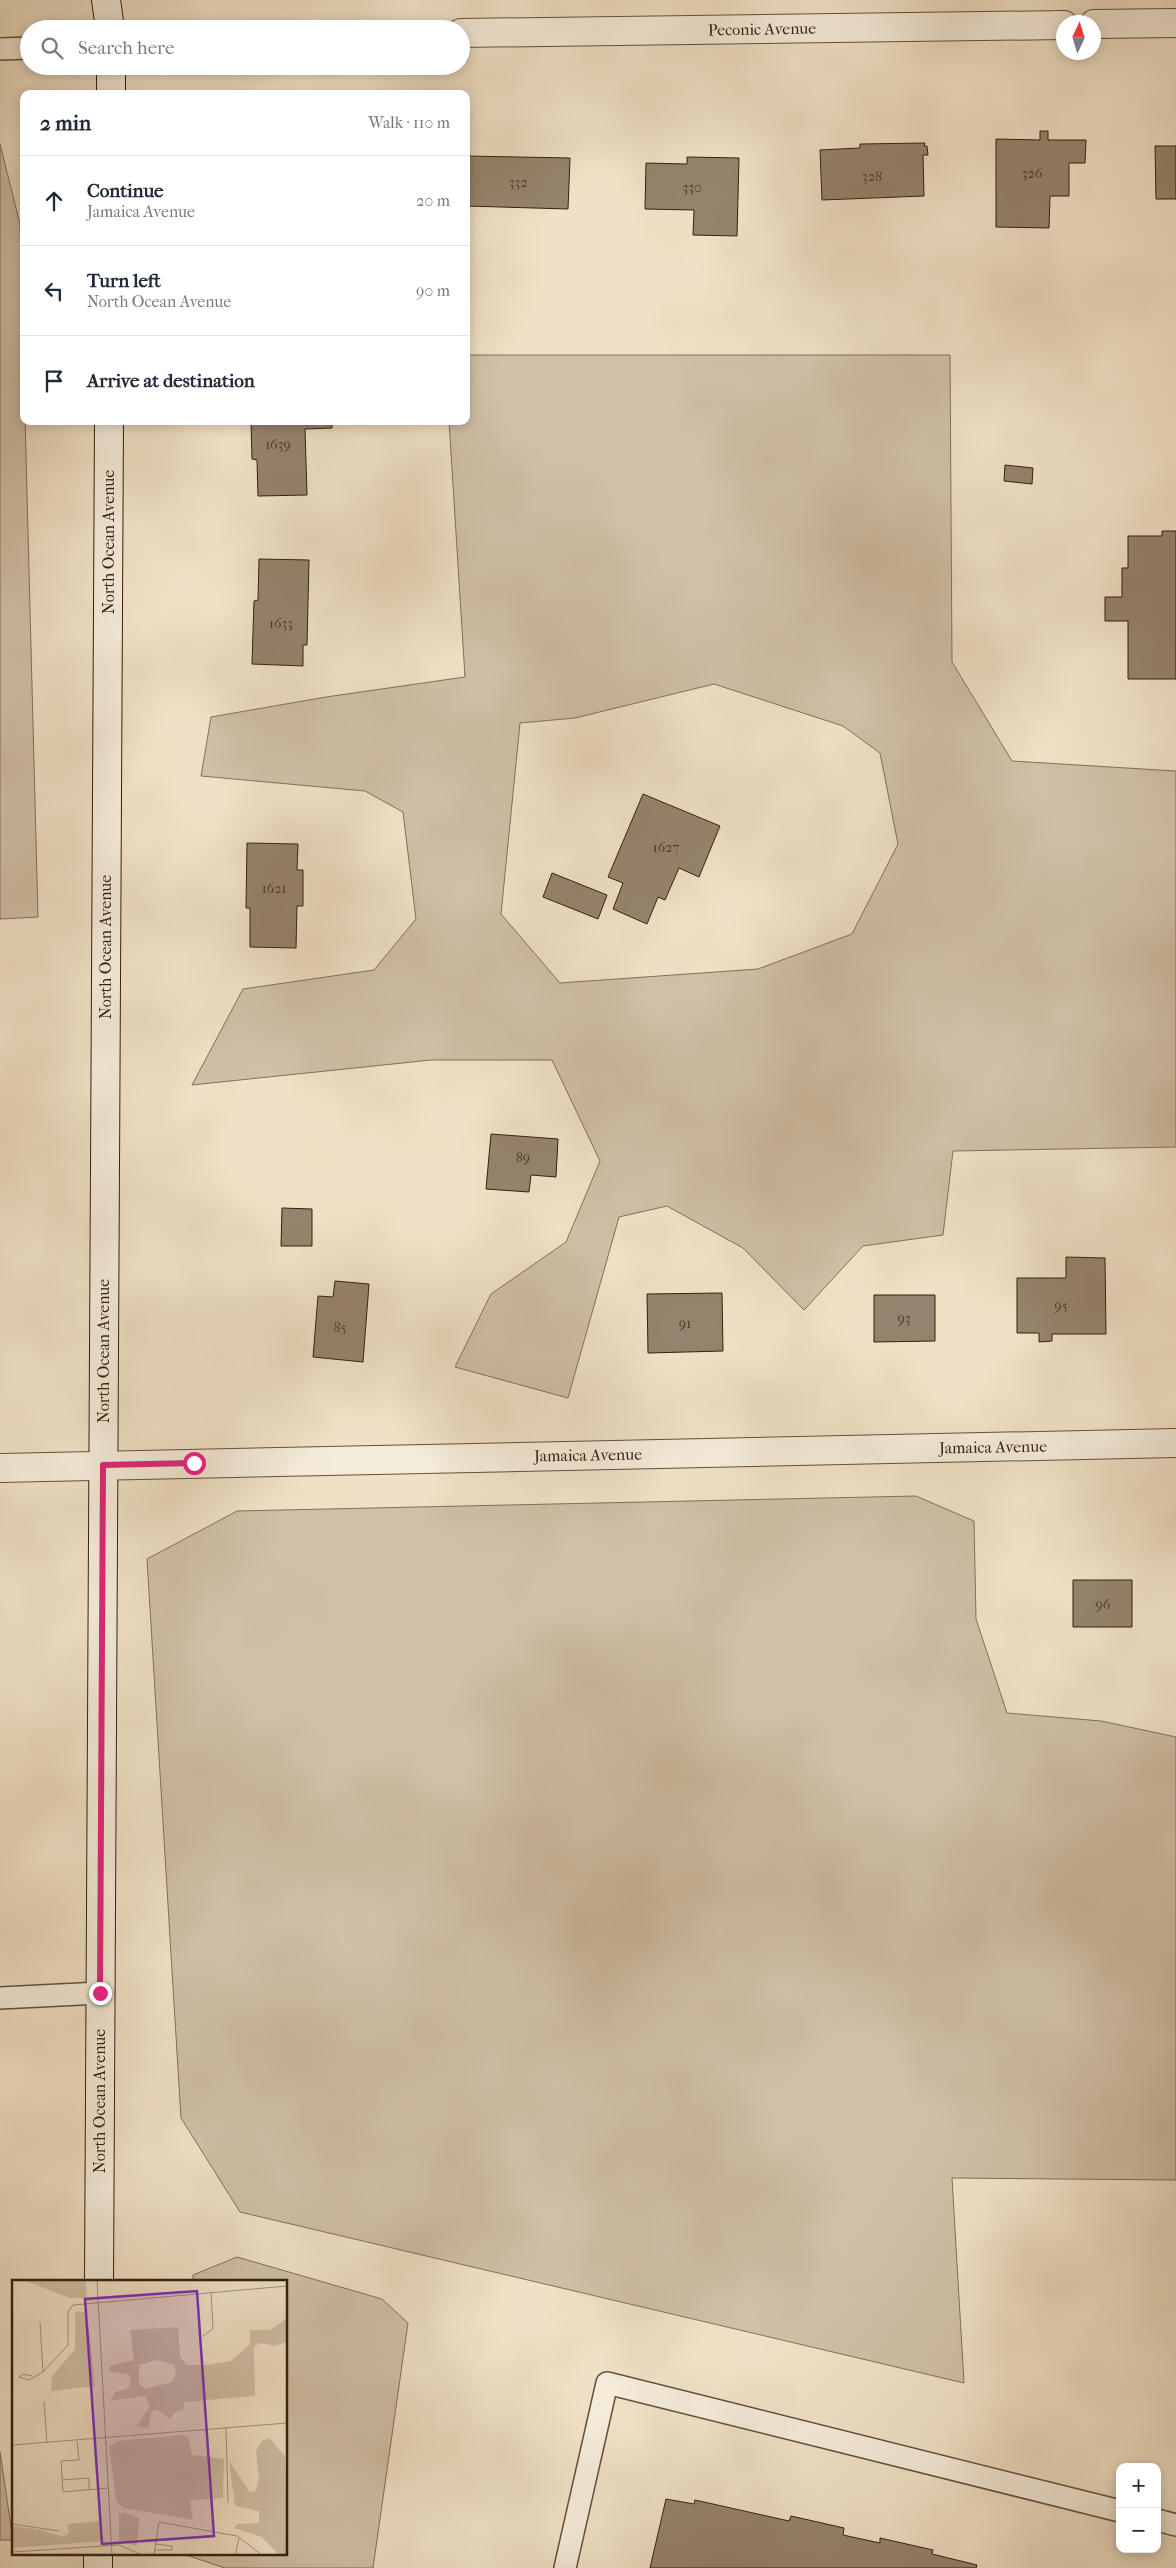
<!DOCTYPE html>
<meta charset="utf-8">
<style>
body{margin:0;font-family:"IM FELL French Canon",serif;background:#f6f6f7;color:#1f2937}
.controls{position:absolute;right:15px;bottom:15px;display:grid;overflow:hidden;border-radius:10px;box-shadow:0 2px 12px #0003}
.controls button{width:45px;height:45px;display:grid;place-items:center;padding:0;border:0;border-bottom:1px solid #e0e1e3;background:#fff;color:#1f2937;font:25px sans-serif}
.compass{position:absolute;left:1056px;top:15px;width:45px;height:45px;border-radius:50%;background:#fff;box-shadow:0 2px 12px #0003;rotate:4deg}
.stop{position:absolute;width:15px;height:15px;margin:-11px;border:4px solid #db2777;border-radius:50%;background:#fff}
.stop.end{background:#db2777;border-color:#fff;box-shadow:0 1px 5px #0008}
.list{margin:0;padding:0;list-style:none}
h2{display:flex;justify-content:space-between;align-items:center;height:65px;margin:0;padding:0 20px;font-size:21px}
h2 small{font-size:16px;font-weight:400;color:#747a83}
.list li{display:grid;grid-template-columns:32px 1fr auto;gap:15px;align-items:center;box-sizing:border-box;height:90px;padding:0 20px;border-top:1px solid #e0e1e3}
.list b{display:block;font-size:19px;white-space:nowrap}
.list p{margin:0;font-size:16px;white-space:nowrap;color:#747a83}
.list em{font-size:16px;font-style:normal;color:#747a83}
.icon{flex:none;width:28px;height:28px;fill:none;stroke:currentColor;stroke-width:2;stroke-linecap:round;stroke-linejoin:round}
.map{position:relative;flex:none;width:1176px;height:2568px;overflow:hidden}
.search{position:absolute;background:#fff;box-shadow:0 2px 12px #0003;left:20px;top:20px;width:450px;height:55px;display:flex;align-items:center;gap:12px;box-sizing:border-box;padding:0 18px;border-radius:28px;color:#747a83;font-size:19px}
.panel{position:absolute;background:#fff;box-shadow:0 2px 12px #0003;left:20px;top:90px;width:450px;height:335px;border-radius:10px}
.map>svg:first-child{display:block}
</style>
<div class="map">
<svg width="1176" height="2568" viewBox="0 0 1176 2568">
<rect width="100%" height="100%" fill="#f0e1c6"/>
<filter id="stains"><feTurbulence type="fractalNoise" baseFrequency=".004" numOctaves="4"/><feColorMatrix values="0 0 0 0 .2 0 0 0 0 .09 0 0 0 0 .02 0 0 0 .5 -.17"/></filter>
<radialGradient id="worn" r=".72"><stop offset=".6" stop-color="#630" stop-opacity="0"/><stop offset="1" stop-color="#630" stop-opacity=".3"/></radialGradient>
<!-- green -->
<path fill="#d0c0a7" stroke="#81705a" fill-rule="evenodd" d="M0 144 20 224 38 917 0 919Z
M466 355H950L952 662 1012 761 1176 771V1147L953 1151 943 1235 863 1246 804 1310 743 1248 667 1206 619 1217 568 1398 455 1367 491 1294 566 1242 600 1161 552 1060H431L192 1085 243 989 374 970 416 919 403 812 365 791 201 776 211 717 326 697 465 677 449 421H466ZM714 684 843 726 880 753 898 844 852 934 758 969 560 983 501 914 520 723 575 718Z
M916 1496 974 1521 976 1619 1007 1713 1101 1721 1176 1737V2180L952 2178 964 2383 240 2212 181 2118 147 1559 237 1511Z
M237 2257 382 2299 408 2323 373 2568H225L183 2554H286V2282H193V2275Z
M0 2452 13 2540H0Z"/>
<!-- building -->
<path fill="#95846d" stroke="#32200d" d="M1040 131H1048V140H1086L1085 163H1069V196H1050L1049 228 996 227V139L1040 140Z
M925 143 924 146H927L928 155H923L924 196 822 200 820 150 860 148V144Z
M1155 146H1176V199H1156Z
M466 156 570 158 568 209 466 206Z
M687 157 739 158 737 236 693 235 694 210 645 209 646 163 687 164Z
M251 421H332V428L305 429 307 495 258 496 257 460 252 459Z
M1005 465 1033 468 1032 484 1004 481Z
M1162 531H1176V679H1128V621H1105V597H1122V568H1128V536H1162Z
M259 559 309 560 307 645H303V666L252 664 254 601 258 600Z
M643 794 720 826 699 877 679 868 665 900 658 897 647 924 613 909 623 883 608 877Z
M247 843 298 844 297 870H303V906H297L296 948 250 947V908H246Z
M552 873 607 895 598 919 543 897Z
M491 1134 558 1139 556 1177 531 1175 529 1192 486 1189Z
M282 1208 312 1209V1246H281Z
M1066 1257 1105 1258 1106 1334H1052V1341L1039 1342V1333H1017V1278H1066Z
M335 1281 369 1284 363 1362 313 1357 318 1296 333 1297Z
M722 1293 723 1351 648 1353 647 1294Z
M874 1295H935V1341L874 1342Z
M1073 1580H1132V1627H1073Z
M666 2499 694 2504 695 2500 789 2521 791 2516 844 2528 843 2535 880 2543V2538L933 2550 932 2554 977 2565 976 2568H650Z"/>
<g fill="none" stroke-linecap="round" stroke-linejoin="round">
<!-- lane casing -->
<g stroke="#62503b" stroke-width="24">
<path id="lane" d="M0 49 29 48
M0 1998 100 1993
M1157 2520 1176 2525
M565 2568 607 2383 1120 2511"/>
</g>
<!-- street casing -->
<g stroke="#62503b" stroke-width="30">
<path id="street" d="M1094 24 1176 23
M461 33 1064 25
M0 1468 1176 1443"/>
</g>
<!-- secondary casing -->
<g stroke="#32200d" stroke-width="30">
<path id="secondary" d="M106 0 110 29
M111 94V66
M99 2282 109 421
M98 2554V2568"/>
</g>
<!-- lane -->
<use href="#lane" stroke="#f5ecda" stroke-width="21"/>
<!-- street -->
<use href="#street" stroke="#f5ecda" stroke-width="28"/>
<!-- secondary -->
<use href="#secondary" stroke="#f5ecda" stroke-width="28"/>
</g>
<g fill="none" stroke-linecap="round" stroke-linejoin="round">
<!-- route -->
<path stroke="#db2777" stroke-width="6" d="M100 1993 103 1465 194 1463"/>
</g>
<g text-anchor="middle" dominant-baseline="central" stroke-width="4" stroke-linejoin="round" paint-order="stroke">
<!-- number labels -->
<g font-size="14" fill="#4b3925">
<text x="1032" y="173">326</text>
<text x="872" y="176">328</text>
<text x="518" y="182">332</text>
<text x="692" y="187">330</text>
<text x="278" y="444">1639</text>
<text x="281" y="623">1633</text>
<text x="666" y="847">1627</text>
<text x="274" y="888">1621</text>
<text x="523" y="1157">89</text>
<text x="1061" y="1305">95</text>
<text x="904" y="1318">93</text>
<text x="685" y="1323">91</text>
<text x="340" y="1327">85</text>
<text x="1103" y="1604">96</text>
</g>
<!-- street labels -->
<g font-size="16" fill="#32200d" stroke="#f5ecda">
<text transform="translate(762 29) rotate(-1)">Peconic Avenue</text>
<text transform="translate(108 542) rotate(-90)">North Ocean Avenue</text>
<text transform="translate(105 947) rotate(-90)">North Ocean Avenue</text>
<text transform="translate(103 1351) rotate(-90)">North Ocean Avenue</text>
<text transform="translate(993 1447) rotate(-1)">Jamaica Avenue</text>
<text transform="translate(588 1455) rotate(-1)">Jamaica Avenue</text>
<text transform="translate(99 2101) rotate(-90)">North Ocean Avenue</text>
</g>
</g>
<!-- overview -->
<g transform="translate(12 2280)">
<rect width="275" height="275" fill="#f0e1c6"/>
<path d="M11 0H74L75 18H58ZM65 31 74 33 76 40 83 106 39 111 40 96 63 69V33ZM275 38V62L263 66 248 63 242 67 243 116 172 122 171 130 163 132 158 139 145 130 140 131 136 148 125 146 138 126 133 116 98 121 103 112 115 109 119 104 117 94 97 92 98 86 122 80 118 50 166 47 168 76 174 85H196L219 81 238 64V50H258ZM145 80 162 85 164 94 160 102 133 109 127 103V85ZM170 155 176 157 180 175 212 179 211 218 178 220 181 240 111 228 104 220 97 167 106 161ZM257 158 273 176 275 275H267L250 257 222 248 225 244 247 243V231L223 226 217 181 238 212 244 211 247 199 244 171 250 161ZM111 232 127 238 125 266 107 261V234ZM87 241 91 261 0 268V246L29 250 50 257 57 253 55 244Z" fill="#d0c0a7" fill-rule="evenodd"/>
<path fill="none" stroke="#a4947c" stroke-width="1" d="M85 0 100 275M28 42 31 92 56 65V32L61 25 275 6M191 56 201 49 199 12M20 96 11 94 7 97 17 100 31 92M32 122 35 163M214 147 216 223M65 161 67 180 49 181 51 212 96 208M0 165 275 143M50 200 77 198V210M0 244 47 251M142 270H160V266L143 264M0 272 107 265 130 275M142 275 147 242 225 256 250 275M223 275 227 258"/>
<path fill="#7b2cbf" fill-opacity="0.15" stroke="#7b2cbf" stroke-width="2.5" d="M185 11 202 256 90 264 73 19Z"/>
<rect width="275" height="275" fill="none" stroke="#32200d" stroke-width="2.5"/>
</g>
<rect width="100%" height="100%" filter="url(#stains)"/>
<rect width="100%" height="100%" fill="url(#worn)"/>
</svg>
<div class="controls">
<button>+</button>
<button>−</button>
</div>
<svg class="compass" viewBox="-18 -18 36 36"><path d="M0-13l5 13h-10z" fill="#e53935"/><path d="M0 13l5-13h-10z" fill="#747a83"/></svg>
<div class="stop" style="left:194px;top:1463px"></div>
<div class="stop end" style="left:100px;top:1993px"></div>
<div class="search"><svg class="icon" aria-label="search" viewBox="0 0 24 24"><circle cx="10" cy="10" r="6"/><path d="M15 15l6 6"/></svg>Search here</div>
<section class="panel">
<h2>2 min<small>Walk · 110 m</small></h2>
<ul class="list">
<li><svg class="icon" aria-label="ahead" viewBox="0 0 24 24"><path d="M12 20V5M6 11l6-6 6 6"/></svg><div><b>Continue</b><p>Jamaica Avenue</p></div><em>20 m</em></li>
<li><svg class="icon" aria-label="left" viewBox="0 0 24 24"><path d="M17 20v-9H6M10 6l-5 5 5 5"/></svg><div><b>Turn left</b><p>North Ocean Avenue</p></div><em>90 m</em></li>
<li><svg class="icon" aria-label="arrive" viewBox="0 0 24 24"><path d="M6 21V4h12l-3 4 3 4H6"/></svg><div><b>Arrive at destination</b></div></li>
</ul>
</section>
</div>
